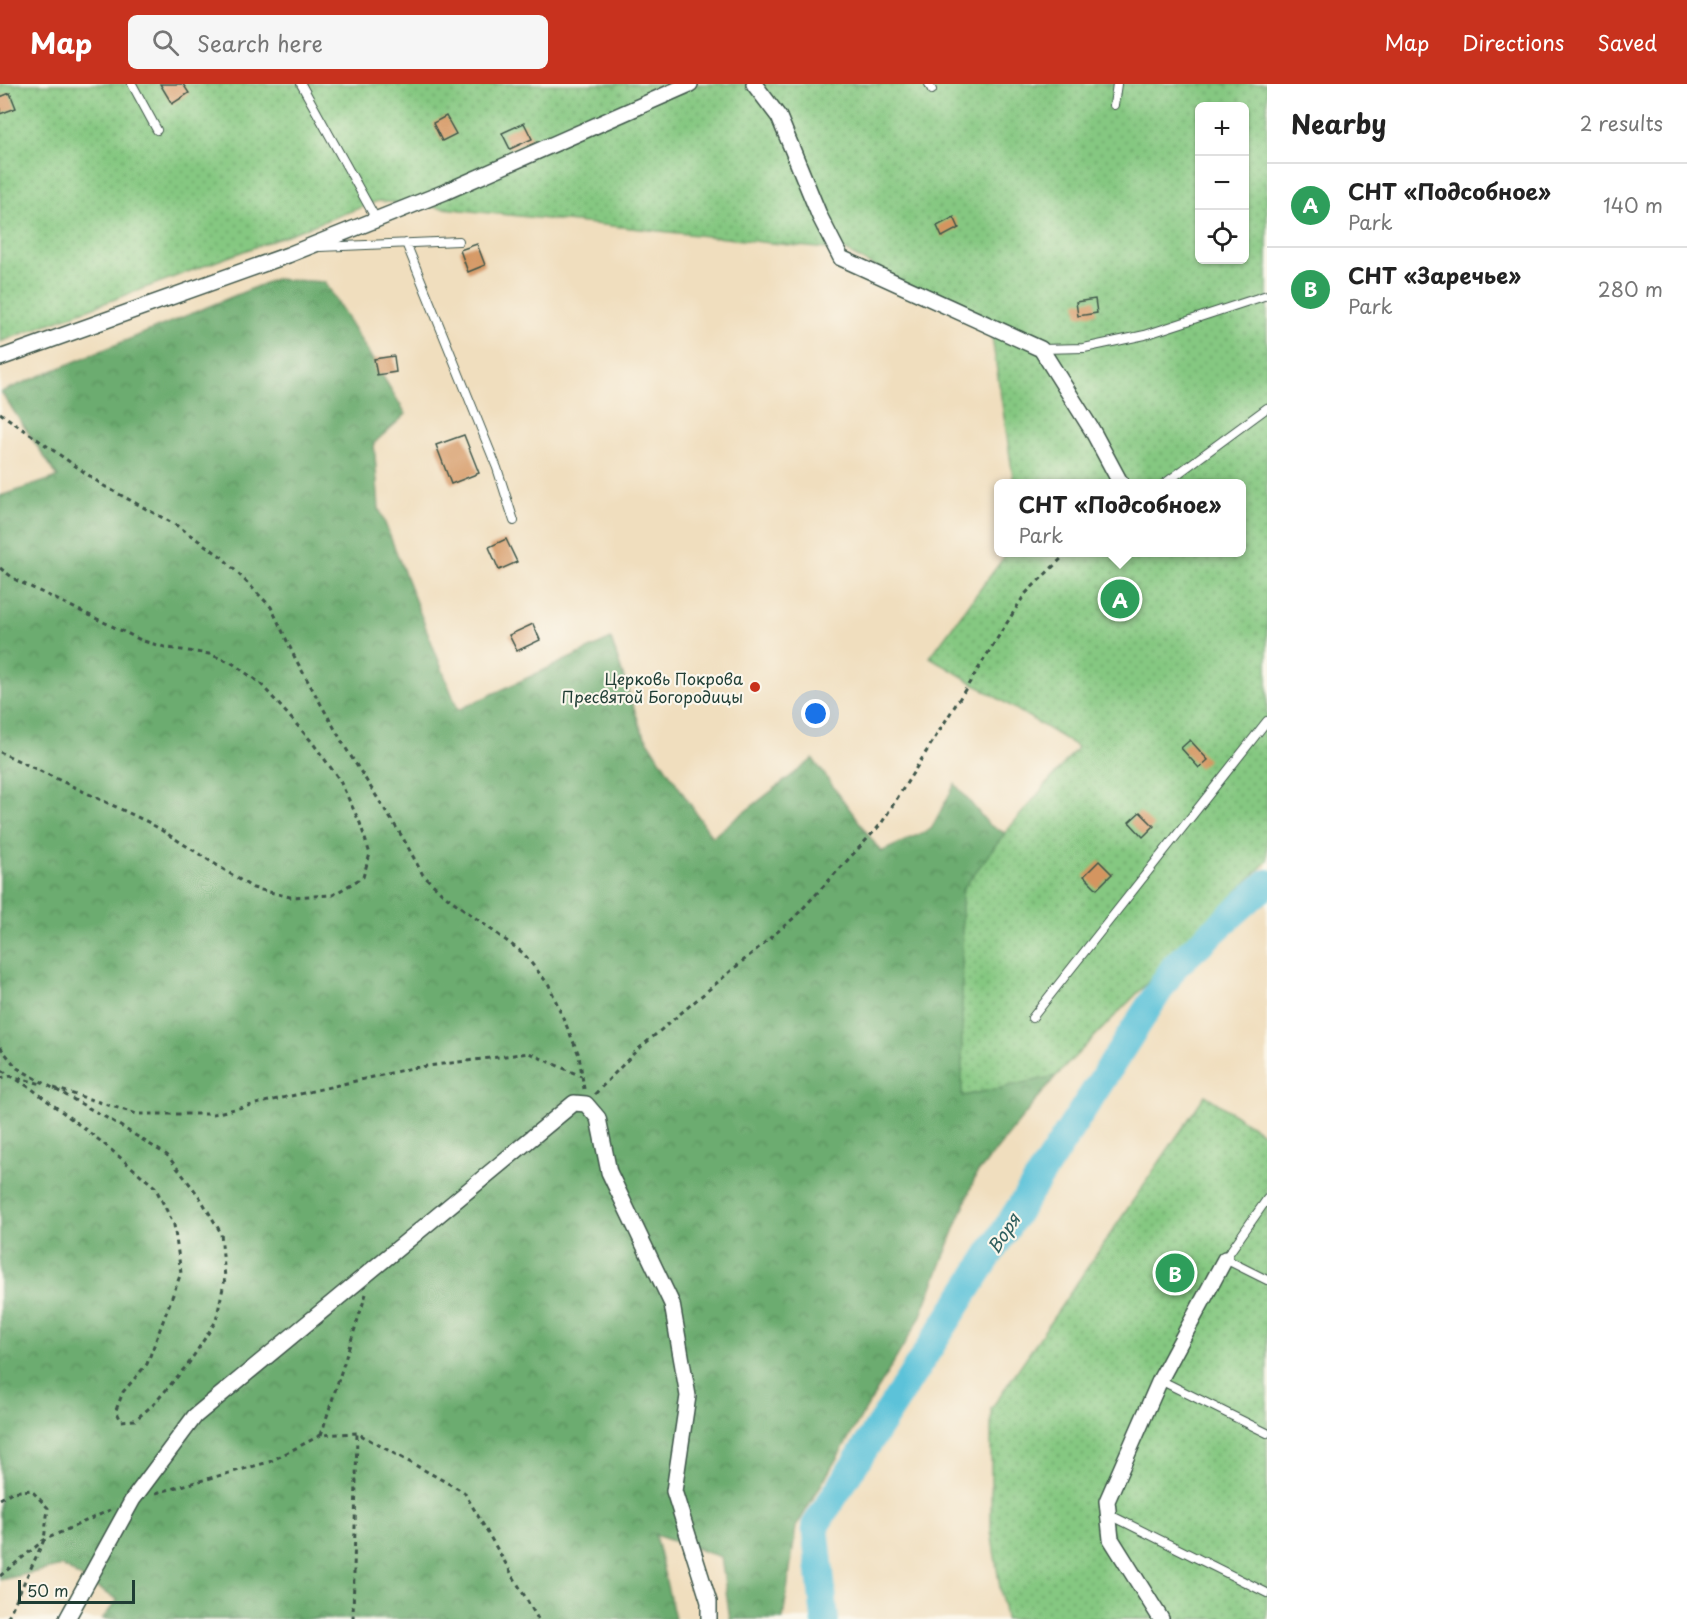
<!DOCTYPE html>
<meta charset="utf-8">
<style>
body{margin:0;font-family:"Playpen Sans",sans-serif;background:#f6f6f6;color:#222}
.controls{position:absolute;right:18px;top:18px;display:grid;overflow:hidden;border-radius:9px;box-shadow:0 2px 4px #0004}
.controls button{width:54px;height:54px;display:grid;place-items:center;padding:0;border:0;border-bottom:2px solid #e0e0e0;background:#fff;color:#222;font:30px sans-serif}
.scale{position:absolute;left:18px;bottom:15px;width:117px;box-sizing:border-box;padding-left:6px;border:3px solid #1f3d34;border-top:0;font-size:16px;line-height:21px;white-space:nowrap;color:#1f3d34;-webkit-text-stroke:4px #fbf7ec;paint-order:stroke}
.you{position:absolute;left:816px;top:630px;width:21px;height:21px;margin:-15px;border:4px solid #fff;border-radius:50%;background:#1a73e8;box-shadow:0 0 0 9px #1a73e833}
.badge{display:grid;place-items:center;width:39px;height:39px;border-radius:50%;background:#c8321e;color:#fff;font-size:20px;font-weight:700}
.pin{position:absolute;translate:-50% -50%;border:3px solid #fff;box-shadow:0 2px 6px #0006}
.popup{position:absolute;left:994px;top:395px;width:252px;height:78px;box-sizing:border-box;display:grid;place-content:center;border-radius:9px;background:#fff;filter:drop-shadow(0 2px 4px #0005);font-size:20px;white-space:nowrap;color:#767676}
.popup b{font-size:22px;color:#222}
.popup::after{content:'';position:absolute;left:50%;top:100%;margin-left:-12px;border:12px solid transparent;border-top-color:#fff}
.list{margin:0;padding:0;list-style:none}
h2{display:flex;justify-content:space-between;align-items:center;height:78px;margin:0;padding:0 24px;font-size:26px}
h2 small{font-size:20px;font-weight:400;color:#767676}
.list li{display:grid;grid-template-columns:39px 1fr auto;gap:18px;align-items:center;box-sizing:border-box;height:84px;padding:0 24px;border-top:2px solid #e0e0e0}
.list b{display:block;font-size:22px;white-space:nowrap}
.list p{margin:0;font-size:20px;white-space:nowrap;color:#767676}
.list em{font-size:20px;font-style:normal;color:#767676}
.icon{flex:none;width:33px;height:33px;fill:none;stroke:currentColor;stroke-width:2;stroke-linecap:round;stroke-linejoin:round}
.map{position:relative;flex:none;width:1267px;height:1535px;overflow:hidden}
header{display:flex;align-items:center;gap:36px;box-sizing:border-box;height:84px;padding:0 30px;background:#c8321e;color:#fff}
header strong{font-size:28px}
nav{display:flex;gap:33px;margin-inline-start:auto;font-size:21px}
.search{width:420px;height:54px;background:#f6f6f6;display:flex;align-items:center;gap:15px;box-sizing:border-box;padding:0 21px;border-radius:9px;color:#767676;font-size:22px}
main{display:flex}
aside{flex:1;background:#fff}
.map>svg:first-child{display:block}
</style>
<header>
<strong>Map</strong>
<div class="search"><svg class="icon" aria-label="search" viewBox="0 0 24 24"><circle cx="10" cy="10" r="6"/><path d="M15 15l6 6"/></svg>Search here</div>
<nav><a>Map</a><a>Directions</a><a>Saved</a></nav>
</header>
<main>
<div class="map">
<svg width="1267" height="1535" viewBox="0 0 1267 1535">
<defs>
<pattern id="forest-crowns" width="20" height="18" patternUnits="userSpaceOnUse" patternTransform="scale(1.5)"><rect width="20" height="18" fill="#6cac6f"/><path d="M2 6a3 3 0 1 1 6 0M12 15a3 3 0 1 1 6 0" fill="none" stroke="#588d5c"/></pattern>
<pattern id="garden-dots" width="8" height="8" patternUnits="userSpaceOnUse" patternTransform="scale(1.5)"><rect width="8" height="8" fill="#85c881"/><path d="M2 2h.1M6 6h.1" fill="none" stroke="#6ca46a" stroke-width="1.8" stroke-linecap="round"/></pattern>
</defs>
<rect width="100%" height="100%" fill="#fbf7ec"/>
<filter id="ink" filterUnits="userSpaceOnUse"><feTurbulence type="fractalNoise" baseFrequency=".0167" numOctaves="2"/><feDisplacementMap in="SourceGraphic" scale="12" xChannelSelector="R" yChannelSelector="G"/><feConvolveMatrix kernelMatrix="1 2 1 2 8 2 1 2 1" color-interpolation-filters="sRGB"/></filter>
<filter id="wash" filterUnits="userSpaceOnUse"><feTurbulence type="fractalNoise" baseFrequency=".008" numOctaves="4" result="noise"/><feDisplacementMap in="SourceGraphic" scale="24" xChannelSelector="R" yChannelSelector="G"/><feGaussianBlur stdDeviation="1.35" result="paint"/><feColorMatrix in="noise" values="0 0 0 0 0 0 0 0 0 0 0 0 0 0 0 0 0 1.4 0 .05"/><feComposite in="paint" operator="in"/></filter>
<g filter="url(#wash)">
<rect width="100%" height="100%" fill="#f0debe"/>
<!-- forest -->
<path fill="url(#forest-crowns)" stroke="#467452" stroke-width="1.5" d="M275 195 325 198 406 330 374 359 379 424 458 626 611 555 642 648 712 753 813 675 881 768 931 745 955 700 989 741 1005 749 962 806V1012L1056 992 976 1091 920 1234 796 1443 783 1535H730L721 1473 655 1451 675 1535H102L118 1516 62 1482 0 1496V412L58 393 1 308Z"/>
<!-- garden -->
<path fill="url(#garden-dots)" stroke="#52825a" stroke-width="1.5" fill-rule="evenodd" d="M0 0H1267V777L1056 992 962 1012V806L1005 749 1078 663 930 573 1007 469 1242 468V400L1014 399 991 247 846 167 378 117 0 258ZM1200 22H1244V176H1200Z
M1205 1011 1267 1052V1535H1005L991 1447V1325Z"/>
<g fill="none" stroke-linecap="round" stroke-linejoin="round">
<!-- river -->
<path stroke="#5bc2d9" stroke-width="28" d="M825 1535 815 1442 1175 882 1267 799"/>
</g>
<g id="blocks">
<!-- building -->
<path fill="#d49560" d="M160 0H183L189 9 172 20Z
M10 9 16 24 0 30V13Z
M446 32 456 50 442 57 433 39Z
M524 39 532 55 510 65 502 49Z
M954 133 959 144 942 153 937 142Z
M477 160 485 181 468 188 460 166Z
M1095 215 1097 229 1078 232 1076 218Z
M394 272 396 288 377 291 374 275Z
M464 351 479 389 451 400 436 361Z
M506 455 517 478 499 486 489 463Z
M533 540 540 556 517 567 509 551Z
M1190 656 1208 676 1199 684 1181 664Z
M1140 728 1154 742 1143 753 1129 738Z
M1099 777 1112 790 1097 805 1084 792Z"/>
</g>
</g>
<g filter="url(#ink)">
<use href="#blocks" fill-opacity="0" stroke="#3e5549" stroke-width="1.5"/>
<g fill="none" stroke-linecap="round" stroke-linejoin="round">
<!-- lane casing -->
<g stroke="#3e5549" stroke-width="10">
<path id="lane" d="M132 0 157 46
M301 0 376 135
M929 0 932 6
M1114 21 1117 0
M406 159 497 384 514 437
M320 163 459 157
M1041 265 1084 264 1145 251 1267 211
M1164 400 1267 324
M1032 934 1267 637
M1267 1115 1225 1175 1267 1196
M1160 1296 1267 1349
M1108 1430 1267 1509"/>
</g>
<!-- street casing -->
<g stroke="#3e5549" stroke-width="18">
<path id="street" d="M754 0 779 33 820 133 841 174 1041 265 1092 346 1121 400
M0 274 288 171 445 108 690 0
M67 1535 133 1415 195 1332 574 1019 586 1020 598 1034 609 1088 672 1220 688 1312 674 1407 709 1518V1535
M1161 1535 1111 1455 1107 1417 1160 1296 1225 1175"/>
</g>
<!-- path -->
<path stroke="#3e5549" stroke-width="3" stroke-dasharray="4.5 4.5" stroke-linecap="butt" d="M0 329 104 402 176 441 222 473 271 523 296 576 345 663 403 754 423 791 443 810 523 869 549 901 579 971 584 1005
M0 484 16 496 143 557 168 564 209 570 232 579 260 599 312 658 339 695 360 739 370 770 363 793 333 811 290 813 253 804 150 739 0 668
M0 963 17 984 114 1038 167 1071 199 1112 221 1149 225 1194 216 1237 189 1279 154 1320 135 1336 121 1337 116 1326 123 1308 147 1280 181 1189 174 1141 155 1103 103 1059 32 1005 0 985
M0 994 10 992 42 1000
M54 1004 137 1030H213L412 984 529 969 581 992
M595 1010 636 967 795 833 881 740 1025 510 1068 468
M321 1351 366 1210
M156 1409 269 1378 321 1351 357 1349 464 1408 538 1535
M0 1415 12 1408 31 1406 48 1424 44 1456 7 1535
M0 1492 44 1456 110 1426
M353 1535 357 1349"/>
<!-- lane -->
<use href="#lane" stroke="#fff" stroke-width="8"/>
<!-- street -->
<use href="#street" stroke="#fff" stroke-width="15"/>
</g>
</g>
<!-- markers -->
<circle fill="#c8321e" stroke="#fbf7ec" stroke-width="2" cx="755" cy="603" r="6"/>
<g text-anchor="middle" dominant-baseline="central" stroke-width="4.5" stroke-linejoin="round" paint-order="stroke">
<!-- poi labels -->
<g font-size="16" fill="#1f3d34" stroke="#fbf7ec" text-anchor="end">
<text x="743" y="594">Церковь Покрова<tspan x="743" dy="18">Пресвятой Богородицы</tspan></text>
</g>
<!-- water labels -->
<g font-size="18" font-style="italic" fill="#2e5e5d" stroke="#fbf7ec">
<text transform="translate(1003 1149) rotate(-57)">Воря</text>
</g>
</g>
</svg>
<div class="controls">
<button>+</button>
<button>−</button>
<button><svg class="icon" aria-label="locate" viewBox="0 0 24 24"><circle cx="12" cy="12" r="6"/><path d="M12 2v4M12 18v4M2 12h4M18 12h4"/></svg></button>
</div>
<div class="scale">50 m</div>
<div class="you"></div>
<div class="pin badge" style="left:1120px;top:515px;background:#2e9e5b">A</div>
<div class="popup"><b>СНТ «Подсобное»</b>Park</div>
<div class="pin badge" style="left:1175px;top:1189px;background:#2e9e5b">B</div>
</div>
<aside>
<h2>Nearby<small>2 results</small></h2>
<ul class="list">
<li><span class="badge" style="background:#2e9e5b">A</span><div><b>СНТ «Подсобное»</b><p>Park</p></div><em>140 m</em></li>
<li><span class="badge" style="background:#2e9e5b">B</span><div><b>СНТ «Заречье»</b><p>Park</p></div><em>280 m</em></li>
</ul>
</aside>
</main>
